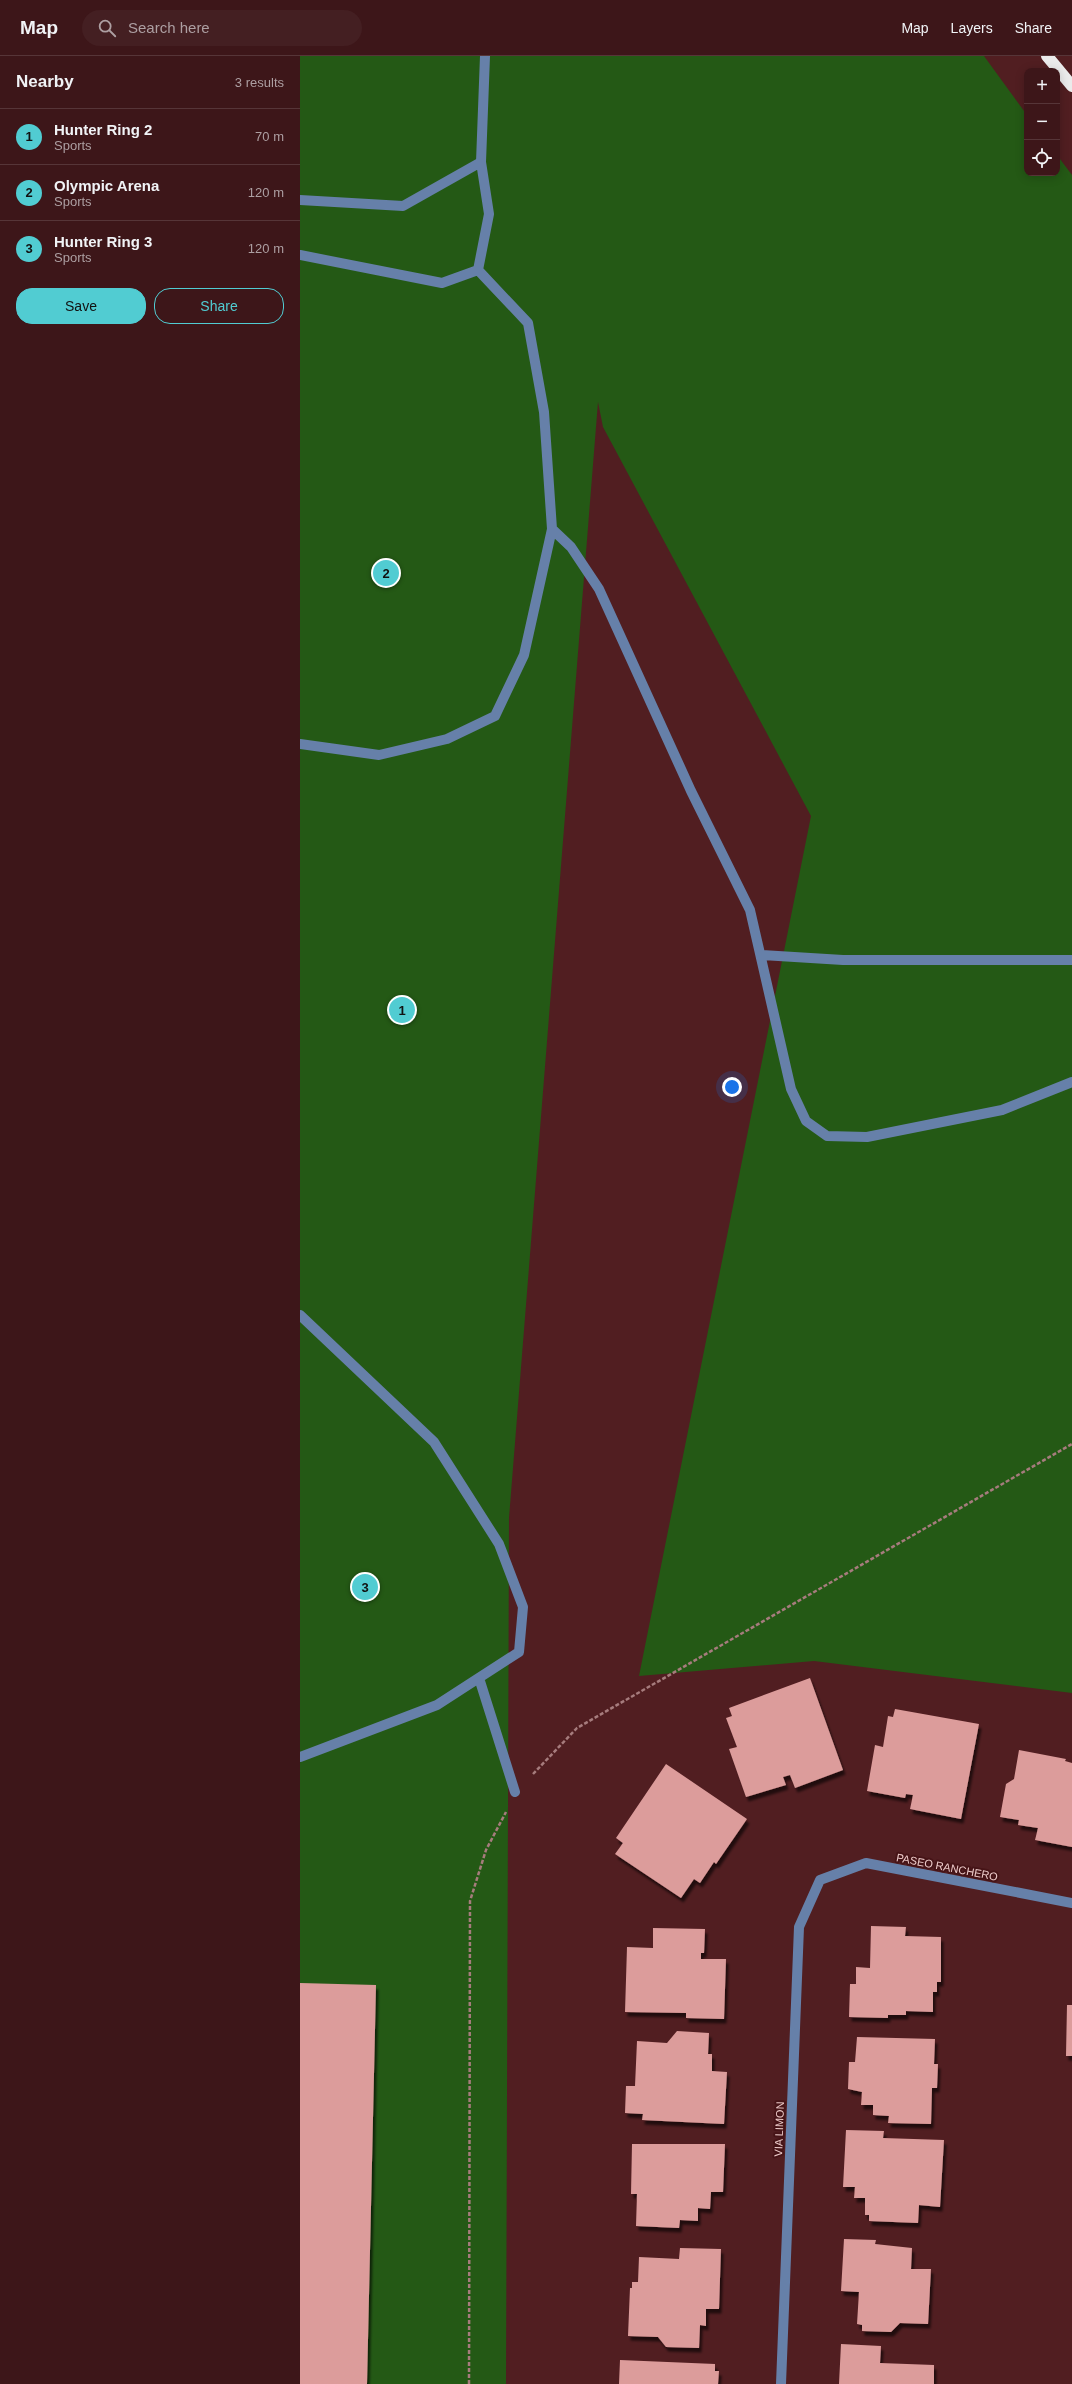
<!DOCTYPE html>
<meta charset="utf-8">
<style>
body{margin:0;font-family:Arial,sans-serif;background:#441f22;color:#f1f3f6}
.controls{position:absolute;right:12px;top:12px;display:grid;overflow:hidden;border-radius:8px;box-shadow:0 2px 10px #0003}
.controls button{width:36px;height:36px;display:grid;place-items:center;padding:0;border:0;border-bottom:1px solid #563538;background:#3d1619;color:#f1f3f6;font:20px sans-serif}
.you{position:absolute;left:432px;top:1031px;width:14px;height:14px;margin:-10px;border:3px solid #fff;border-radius:50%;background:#1a73e8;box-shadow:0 0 0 6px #1a73e833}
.badge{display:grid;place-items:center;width:26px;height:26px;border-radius:50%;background:#51ccd2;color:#111;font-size:13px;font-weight:700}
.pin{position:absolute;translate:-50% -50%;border:2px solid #fff;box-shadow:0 1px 4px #0006}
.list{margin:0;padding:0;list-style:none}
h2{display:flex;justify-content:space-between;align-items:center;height:52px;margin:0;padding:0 16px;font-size:17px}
h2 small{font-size:13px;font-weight:400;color:#ad9fa2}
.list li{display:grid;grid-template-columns:26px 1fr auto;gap:12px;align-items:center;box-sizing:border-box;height:56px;padding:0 16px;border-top:1px solid #563538}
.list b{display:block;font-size:15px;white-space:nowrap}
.list p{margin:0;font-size:13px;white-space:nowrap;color:#ad9fa2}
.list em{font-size:13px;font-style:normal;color:#ad9fa2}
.actions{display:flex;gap:8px;padding:12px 16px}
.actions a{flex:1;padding:9px 0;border:1px solid #51ccd2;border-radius:16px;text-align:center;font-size:14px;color:#51ccd2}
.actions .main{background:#51ccd2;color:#111}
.icon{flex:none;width:22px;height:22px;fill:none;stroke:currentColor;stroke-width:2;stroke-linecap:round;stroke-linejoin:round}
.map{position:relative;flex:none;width:772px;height:2328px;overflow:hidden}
header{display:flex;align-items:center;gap:24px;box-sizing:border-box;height:56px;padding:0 20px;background:#3d1619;border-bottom:1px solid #563538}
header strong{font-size:19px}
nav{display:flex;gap:22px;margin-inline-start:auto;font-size:14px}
.search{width:280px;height:36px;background:#441f22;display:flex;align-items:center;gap:10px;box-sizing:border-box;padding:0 14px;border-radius:22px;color:#ad9fa2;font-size:15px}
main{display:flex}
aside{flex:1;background:#3d1619}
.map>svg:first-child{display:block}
</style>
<header>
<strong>Map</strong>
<div class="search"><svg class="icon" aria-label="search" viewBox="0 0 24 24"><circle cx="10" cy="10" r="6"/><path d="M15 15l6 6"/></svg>Search here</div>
<nav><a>Map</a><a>Layers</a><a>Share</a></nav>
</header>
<main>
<aside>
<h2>Nearby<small>3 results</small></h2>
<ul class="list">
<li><span class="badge">1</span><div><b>Hunter Ring 2</b><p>Sports</p></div><em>70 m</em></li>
<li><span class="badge">2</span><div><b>Olympic Arena</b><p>Sports</p></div><em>120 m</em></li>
<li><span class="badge">3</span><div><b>Hunter Ring 3</b><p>Sports</p></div><em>120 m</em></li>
</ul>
<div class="actions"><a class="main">Save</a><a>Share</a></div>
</aside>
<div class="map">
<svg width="772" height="2328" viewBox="0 0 772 2328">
<defs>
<filter id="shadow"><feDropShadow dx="2.5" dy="4.5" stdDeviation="1" flood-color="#0009"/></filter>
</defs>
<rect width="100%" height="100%" fill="#511e21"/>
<!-- green -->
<path fill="#245915" d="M0 0H684L727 59V117H757V99L772 119V1637L514 1605 339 1620 511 760 303 371 298 346 209 1462 206 2328H0Z"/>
<!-- building -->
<path fill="#dc9c9b" filter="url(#shadow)" d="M510 1622 543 1714 495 1732 490 1719 483 1721 486 1729 446 1741 429 1693 437 1691 426 1662 432 1660 429 1652Z
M595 1653 679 1668 661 1763 610 1753 613 1739 606 1738 605 1742 567 1735 575 1689 583 1691 588 1660 593 1661Z
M719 1694 766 1703 765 1705 772 1707V1791L735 1784 738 1772 718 1769 719 1764 700 1761 706 1728 714 1723Z
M366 1708 447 1763 416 1808 414 1806 400 1827 394 1823 381 1842 315 1798 323 1787 316 1782Z
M571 1870 606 1871 605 1880 641 1881V1926H637V1936H633V1956L606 1955V1959H588V1962L549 1961 550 1928H556V1911L570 1912Z
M353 1872 405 1873 404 1897H401V1903H426L424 1963 386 1962V1957L325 1956 327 1891 353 1892Z
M0 1927 76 1929 67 2328H0Z
M767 1949H772V2000H766Z
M377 1975 409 1977 408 1998H412V2015L427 2016 424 2068 342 2064 343 2058 325 2057 326 2030H335L337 1985 367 1987Z
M557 1981 635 1983 634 2008H638L637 2032H632L631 2068 588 2067 589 2060 573 2059V2049H561L562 2036 548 2033 549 2006H555Z
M546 2074 584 2075 583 2082 644 2084 640 2151 619 2149 618 2167 569 2165V2159H565V2142H554L555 2131H543Z
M332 2088H425L423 2136H411L410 2153 398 2152V2165L380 2164 379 2172 336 2170 337 2138H331Z
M544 2183 576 2184 575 2188 612 2192 611 2213H631L628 2268 600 2267 591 2276 562 2275V2269L557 2268 559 2236 541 2235Z
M380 2192 421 2193 419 2253H406V2270L400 2269 399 2292 366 2291 358 2281 328 2280 330 2232H332V2226H338L339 2201 379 2203Z
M541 2288 581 2290 580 2307 634 2309V2328H539Z
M320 2304 415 2308V2315H419L418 2328H319Z"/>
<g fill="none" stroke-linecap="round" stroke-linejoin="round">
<!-- path -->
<path stroke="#a67c7d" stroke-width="2.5" stroke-dasharray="4 2" stroke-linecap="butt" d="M233 1718 277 1672 772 1388
M169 2328 170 1845 186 1794 206 1756"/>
<!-- minor -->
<path stroke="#6680a9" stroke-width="10" d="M0 144 103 150 181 106
M0 199 142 227 178 214 189 158 181 106 185 0
M252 473 271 491 299 533 391 735 450 854 491 1033 506 1065 527 1080 567 1081 702 1054 772 1026
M0 688 79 699 147 683 195 660 224 599 252 473 244 356 228 267 178 214
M461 899 543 904H772
M0 1259 134 1386 199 1488 223 1551 219 1596 137 1649 0 1701
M179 1622 215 1736
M481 2328 499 1871 520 1824 566 1807 772 1847"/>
<!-- highway -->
<path stroke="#ebebeb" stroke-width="12" d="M747 0 772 30"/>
</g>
<g text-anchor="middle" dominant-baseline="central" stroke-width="4" stroke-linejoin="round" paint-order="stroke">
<!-- street labels -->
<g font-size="11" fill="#eecccb" stroke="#461417">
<text transform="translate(647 1811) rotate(11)">PASEO RANCHERO</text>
<text transform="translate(479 2073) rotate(-88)">VIA LIMON</text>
</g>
</g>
</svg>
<div class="controls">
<button>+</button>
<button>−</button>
<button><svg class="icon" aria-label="locate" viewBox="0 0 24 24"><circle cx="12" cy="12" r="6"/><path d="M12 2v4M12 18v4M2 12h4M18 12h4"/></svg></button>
</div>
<div class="you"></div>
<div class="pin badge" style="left:102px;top:954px">1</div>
<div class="pin badge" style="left:86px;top:517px">2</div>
<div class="pin badge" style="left:65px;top:1531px">3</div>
</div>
</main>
